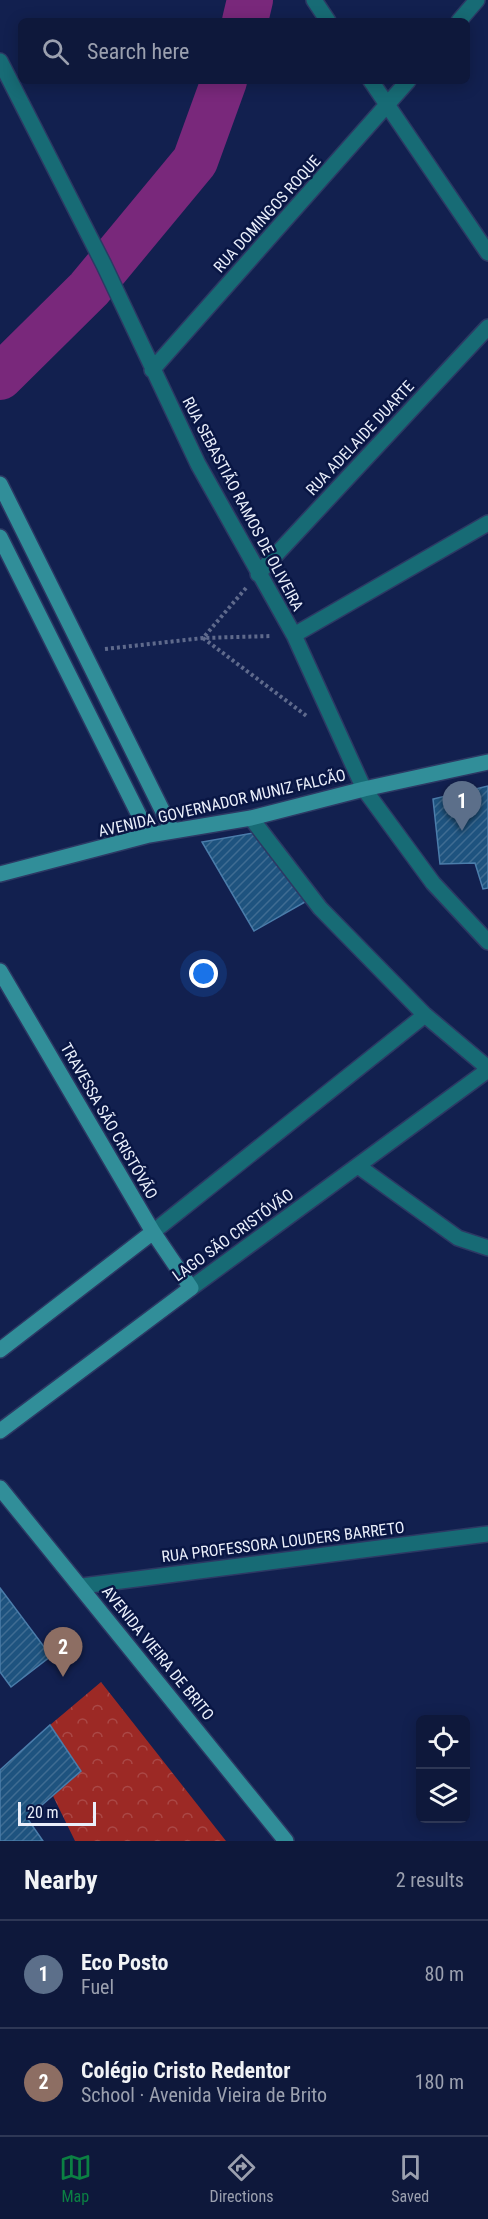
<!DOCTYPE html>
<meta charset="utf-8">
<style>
body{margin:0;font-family:"Roboto Condensed",sans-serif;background:#1c2546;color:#f1f3f6}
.controls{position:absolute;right:18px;bottom:18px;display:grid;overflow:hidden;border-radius:9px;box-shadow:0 3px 15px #0003}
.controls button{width:54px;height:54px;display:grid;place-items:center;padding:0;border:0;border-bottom:2px solid #2e3755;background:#0e183b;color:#f1f3f6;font:30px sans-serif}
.scale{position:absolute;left:18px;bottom:15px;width:78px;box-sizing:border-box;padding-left:6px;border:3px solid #eaeffb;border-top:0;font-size:16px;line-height:21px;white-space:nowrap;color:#eaeffb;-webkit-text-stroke:4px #091644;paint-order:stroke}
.you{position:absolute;left:204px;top:974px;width:21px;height:21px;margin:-15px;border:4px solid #fff;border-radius:50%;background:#1a73e8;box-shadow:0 0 0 9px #1a73e833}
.badge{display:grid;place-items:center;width:39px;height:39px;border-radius:50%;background:#0b8043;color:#fff;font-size:20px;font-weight:700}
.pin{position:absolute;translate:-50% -50px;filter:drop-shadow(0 2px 3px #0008)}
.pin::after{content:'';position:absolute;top:32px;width:21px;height:18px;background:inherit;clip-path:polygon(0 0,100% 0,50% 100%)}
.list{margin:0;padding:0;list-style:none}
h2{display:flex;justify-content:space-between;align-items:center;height:78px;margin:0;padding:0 24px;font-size:26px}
h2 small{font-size:20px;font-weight:400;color:#9ba0af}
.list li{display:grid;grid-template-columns:39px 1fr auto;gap:18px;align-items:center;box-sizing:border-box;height:108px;padding:0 24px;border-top:2px solid #2e3755}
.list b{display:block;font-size:22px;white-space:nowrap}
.list p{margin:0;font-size:20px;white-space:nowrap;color:#9ba0af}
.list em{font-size:20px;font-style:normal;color:#9ba0af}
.icon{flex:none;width:33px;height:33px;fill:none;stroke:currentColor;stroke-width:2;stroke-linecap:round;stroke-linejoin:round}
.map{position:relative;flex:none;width:488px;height:1841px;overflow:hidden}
.search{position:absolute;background:#0e183b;box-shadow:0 3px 15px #0003;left:18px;right:18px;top:18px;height:66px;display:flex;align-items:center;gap:15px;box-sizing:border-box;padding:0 21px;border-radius:9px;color:#9ba0af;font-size:22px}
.sheet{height:294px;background:#0e183b}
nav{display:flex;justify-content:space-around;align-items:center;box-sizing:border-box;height:84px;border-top:2px solid #2e3755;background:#0e183b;font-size:16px;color:#9ba0af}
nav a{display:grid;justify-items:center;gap:3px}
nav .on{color:#0b8043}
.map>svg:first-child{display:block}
</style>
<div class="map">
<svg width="488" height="1841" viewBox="0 0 488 1841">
<defs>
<pattern id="forest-crowns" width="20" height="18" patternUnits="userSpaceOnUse" patternTransform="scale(1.5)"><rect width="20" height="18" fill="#9c2925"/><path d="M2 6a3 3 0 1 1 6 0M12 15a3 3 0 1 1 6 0" fill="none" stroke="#aa4846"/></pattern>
<pattern id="building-hatch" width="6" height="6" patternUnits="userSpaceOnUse" patternTransform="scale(1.5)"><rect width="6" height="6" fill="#1e537f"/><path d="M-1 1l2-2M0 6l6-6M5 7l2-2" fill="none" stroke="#3f6c92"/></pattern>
</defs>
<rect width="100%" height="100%" fill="#12204f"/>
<!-- forest -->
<path fill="url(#forest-crowns)" d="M101 1682 226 1841H75L53 1796 81 1771 50 1725Z"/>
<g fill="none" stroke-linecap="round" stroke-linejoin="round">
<!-- river -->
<path stroke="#79287b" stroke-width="46" d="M245 21 250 0
M0 377 89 289 195 161 224 81"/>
</g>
<!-- building -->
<path fill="url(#building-hatch)" stroke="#4b7dab" stroke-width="1.5" d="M488 786V888L483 889 475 863 440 864 433 799Z
M253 833 312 898 254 931 202 842Z
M0 1588 51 1656 11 1687 0 1672Z
M50 1725 81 1771 27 1818 43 1841H0V1770Z"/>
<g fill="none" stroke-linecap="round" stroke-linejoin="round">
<!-- street casing -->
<g stroke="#2c3964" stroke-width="18">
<path id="street" d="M314 0 328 21
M459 21 477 0
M0 61 104 265 198 464 294 635 364 789 433 883 488 942
M371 81 488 253
M152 370 408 81
M258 574 488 327
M294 635 488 523
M251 818 320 908 425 1015 488 1068
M358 1166 458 1238 488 1248
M153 1232 425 1015
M191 1288 488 1070
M82 1586 488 1534"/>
</g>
<!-- secondary casing -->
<g stroke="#2c3964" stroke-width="18">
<path id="secondary" d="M0 484 172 830
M0 537 149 835
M0 874 149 835 251 818 364 789 488 762
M0 971 153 1232 191 1288 0 1431
M0 1350 153 1232
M0 1488 286 1841"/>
</g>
<!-- path -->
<path stroke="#5f6a8c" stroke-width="4" stroke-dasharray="3 3" stroke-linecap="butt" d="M246 588 203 638 308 717
M105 649 203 638 271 636"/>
<!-- street -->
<use href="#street" stroke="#176b75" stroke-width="15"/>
<!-- secondary -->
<use href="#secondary" stroke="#318e99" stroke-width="15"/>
</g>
<g text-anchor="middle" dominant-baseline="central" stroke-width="5" stroke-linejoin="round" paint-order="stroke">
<!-- street labels -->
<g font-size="16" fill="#eaeffb" stroke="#091644">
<text transform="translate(267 214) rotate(-48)">RUA DOMINGOS ROQUE</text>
<text transform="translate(360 438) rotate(-47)">RUA ADELAIDE DUARTE</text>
<text transform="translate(243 504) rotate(62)">RUA SEBASTIÃO RAMOS DE OLIVEIRA</text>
<text transform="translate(222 803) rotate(-13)">AVENIDA GOVERNADOR MUNIZ FALCÃO</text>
<text transform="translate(109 1121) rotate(60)">TRAVESSA SÃO CRISTÓVÃO</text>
<text transform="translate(233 1235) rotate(-36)">LAGO SÃO CRISTÓVÃO</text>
<text transform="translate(283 1542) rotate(-7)">RUA PROFESSORA LOUDERS BARRETO</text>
<text transform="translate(158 1653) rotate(51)">AVENIDA VIEIRA DE BRITO</text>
</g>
</g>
</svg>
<div class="controls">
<button><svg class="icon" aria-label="locate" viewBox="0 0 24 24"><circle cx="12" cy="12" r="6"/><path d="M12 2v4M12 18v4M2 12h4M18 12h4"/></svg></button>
<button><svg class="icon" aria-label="layers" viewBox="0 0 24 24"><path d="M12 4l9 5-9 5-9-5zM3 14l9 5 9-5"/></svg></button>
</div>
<div class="scale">20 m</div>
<div class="you"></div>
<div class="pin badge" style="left:462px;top:831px;background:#5c6f8a">1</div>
<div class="pin badge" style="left:63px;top:1677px;background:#8d6e63">2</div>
<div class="search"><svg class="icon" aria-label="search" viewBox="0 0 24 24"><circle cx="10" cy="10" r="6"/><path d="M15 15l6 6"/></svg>Search here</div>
</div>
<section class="sheet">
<h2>Nearby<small>2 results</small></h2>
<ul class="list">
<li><span class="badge" style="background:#5c6f8a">1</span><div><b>Eco Posto</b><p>Fuel</p></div><em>80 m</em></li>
<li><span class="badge" style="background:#8d6e63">2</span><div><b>Colégio Cristo Redentor</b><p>School · Avenida Vieira de Brito</p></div><em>180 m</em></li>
</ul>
</section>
<nav>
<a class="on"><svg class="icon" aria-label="map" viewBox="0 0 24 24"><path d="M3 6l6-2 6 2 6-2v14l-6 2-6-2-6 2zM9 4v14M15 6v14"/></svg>Map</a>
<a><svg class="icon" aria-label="directions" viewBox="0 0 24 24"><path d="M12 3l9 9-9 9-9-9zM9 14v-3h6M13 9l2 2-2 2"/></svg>Directions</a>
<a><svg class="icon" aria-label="saved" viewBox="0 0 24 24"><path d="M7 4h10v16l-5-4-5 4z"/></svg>Saved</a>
</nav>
